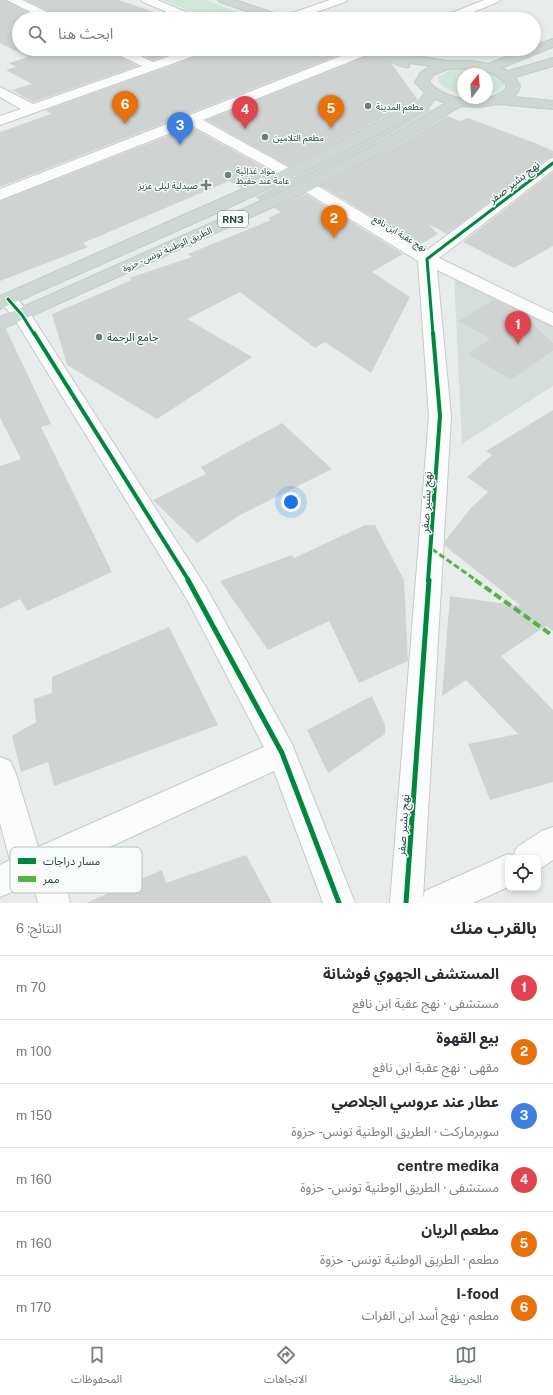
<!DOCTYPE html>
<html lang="ar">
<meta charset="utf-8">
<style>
body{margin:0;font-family:"Public Sans","Noto Sans Arabic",sans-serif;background:#f2f2f3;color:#2b2b33;direction:rtl}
.controls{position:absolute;right:12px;bottom:12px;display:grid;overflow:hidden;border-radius:8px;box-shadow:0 2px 6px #0003}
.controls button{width:36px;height:36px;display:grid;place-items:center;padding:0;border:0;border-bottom:1px solid #e1e1e2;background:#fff;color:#2b2b33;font:20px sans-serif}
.compass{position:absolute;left:457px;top:68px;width:36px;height:36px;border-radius:50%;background:#fff;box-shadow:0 2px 6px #0003;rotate:16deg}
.you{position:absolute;left:291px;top:502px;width:14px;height:14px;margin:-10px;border:3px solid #fff;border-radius:50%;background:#1a73e8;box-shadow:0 0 0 6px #1a73e833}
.badge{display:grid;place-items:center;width:26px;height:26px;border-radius:50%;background:#697e78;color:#fff;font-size:13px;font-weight:700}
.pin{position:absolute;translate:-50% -33px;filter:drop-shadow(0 1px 2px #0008)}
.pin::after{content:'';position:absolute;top:21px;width:14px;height:12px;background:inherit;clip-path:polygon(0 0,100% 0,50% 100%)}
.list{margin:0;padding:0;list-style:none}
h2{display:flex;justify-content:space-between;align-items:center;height:52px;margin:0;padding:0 16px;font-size:17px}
h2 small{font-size:13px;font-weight:400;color:#7c7c81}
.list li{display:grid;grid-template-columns:26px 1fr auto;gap:12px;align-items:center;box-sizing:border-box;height:64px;padding:0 16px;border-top:1px solid #e1e1e2}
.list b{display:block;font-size:15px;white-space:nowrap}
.list p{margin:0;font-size:13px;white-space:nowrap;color:#7c7c81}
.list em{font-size:13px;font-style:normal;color:#7c7c81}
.icon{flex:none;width:22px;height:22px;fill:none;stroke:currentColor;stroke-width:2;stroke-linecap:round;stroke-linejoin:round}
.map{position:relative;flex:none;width:553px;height:903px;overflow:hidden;direction:ltr}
.search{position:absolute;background:#fff;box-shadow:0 2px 6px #0003;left:12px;right:12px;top:12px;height:44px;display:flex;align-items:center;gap:10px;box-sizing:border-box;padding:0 14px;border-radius:22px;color:#7c7c81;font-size:15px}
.sheet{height:436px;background:#fff}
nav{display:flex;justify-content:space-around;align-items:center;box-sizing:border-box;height:56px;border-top:1px solid #e1e1e2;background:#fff;font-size:11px;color:#7c7c81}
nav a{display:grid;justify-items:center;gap:2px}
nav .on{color:#697e78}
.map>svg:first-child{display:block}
</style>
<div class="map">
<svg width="553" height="903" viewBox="0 0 553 903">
<rect width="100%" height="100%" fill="#e8edeb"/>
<!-- built -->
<path fill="#d6dedb" d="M454 275 553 326V343L508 312 489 302 458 321 490 339 467 354 511 380 553 351V386L462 444Z"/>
<!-- green -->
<path fill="#d1e6d8" d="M162 0H205L258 19H210Z
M460 68C474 68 497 69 504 83 503 91 495 93 487 94V74H463V94L449 90 442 86 438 81 439 77 450 70Z"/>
<!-- building -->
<path fill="#cfd4d2" d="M0 0H6L41 19H19V49H109L111 53 138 66 33 102 12 90 32 84 6 70 16 67 9 63 28 57 0 43Z
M25 0H119L174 19H60L58 16Z
M129 49H185L153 60Z
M208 49H355L0 187V132L51 114 46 110 206 53Z
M372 54 391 63 418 100 288 166 206 120Z
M429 109 431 110 376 143 300 182 260 200 255 197 326 163Z
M447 116 460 121 468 118 535 143 553 151V157L547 159 447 234 428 224 438 234 419 245 321 186 388 151Z
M191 127 274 173 241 188 229 181 83 243 88 247 0 281V201Z
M553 172V246L514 268 463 242Z
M306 194 403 254 372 272 410 297 371 373 325 342 315 348 240 292 187 319 252 357 157 419 67 365 52 314 132 280 129 278 192 257 188 254 271 220 268 218 281 212 274 208Z
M494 299 519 311 553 343V351L511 380 467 354 490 339 458 321Z
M6 329 51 424 41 427 112 572 27 611 20 599 0 609V466L21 459 0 418V331Z
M553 410V631L546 626 501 656 553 710V782L490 800 468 744 518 734 466 680 442 696 450 596 521 606 445 546V541L470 509 488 492 467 477 492 455 486 451Z
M282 423 332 469 240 515 197 543 153 500 206 474 201 467Z
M365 525H375L404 580 408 661 359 683 329 621 268 650 220 581 292 555 294 558Z
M169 627 218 725 54 786 48 762 21 772 12 736 36 722 34 699 52 693V677Z
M372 696 385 725V734L328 773 307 730Z
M246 855 272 903H86L162 870 166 883Z"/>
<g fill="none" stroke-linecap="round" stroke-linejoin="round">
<!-- minor casing -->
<g stroke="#c5cac8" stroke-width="2">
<path id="minor" d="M7 0H22L57 17 59 19H44Z
M141 0H157L198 17 200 19H184L143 2Z
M330 0H347L345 2 296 19H278L280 17Z
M484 0H500L498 2 456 19H440L442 17Z
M110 49H126L153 62 189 49H207L205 52 0 125V116L21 109 0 97V87L33 104 142 66 112 52Z
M359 49H376L374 52 203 120 295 171 298 174 295 177H285L191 125 0 200V189Z
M553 158V170L439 258 553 313V326L437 270 451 416 423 898 425 891 508 854 513 856 517 847 542 831 553 827V860L538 870V858H508V887L473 903H390L429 416 418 261 301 189 299 186 301 183H313L426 251 548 160Z
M8 293 14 295 31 315 206 587 292 744 355 903H323L274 771 62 869 70 903H38L33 883 0 897V865L10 860 0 823V757L10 761 15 771 38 847 264 747 188 601 14 318 0 301 2 295Z"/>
</g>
<!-- major casing -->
<g stroke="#c3ccc9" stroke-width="2">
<path id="major" d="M218 0H235L286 17 288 19H270L220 2Z
M553 39V47L501 68 508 71 553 58V66L515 77 520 86 518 92 513 97 553 101V109L498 104 479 107 461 106 387 150 313 189 0 330V317L301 183 377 144 446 103 435 99 428 108 325 162 219 212 0 309V296L261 181 418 102 425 93 415 82 421 72 431 66 409 63V67C401 69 379 55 370 52L368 49H385L395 53 448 61H473L488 64 526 49H534V46ZM448 69C468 68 492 67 506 84V89C486 106 445 101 429 82L433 75Z"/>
</g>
<!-- minor -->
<use href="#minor" fill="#fcfcfc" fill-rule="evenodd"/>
<!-- major -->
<use href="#major" fill="#cfd7d5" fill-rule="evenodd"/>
<!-- quiet-far1 -->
<path stroke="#55b346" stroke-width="3" stroke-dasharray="6 3" stroke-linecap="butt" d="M432 549 477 581"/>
<!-- quiet -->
<path stroke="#55b346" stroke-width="4" stroke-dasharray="8 4" stroke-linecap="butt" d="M475 580 553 636"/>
<!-- cycleway-far2 casing -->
<g stroke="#f7fbf9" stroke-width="5">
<path id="cycleway-far2" d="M8 299 22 315 34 334
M433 334 427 259 553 163"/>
</g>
<!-- cycleway-far1 casing -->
<g stroke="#f7fbf9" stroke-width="6">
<path id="cycleway-far1" d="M34 333 189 581
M428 581 440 416 433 333"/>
</g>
<!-- cycleway casing -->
<g stroke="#f7fbf9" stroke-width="8">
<path id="cycleway" d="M188 580 282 753 339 903
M406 903 429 580"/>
</g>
<!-- cycleway-far2 -->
<use href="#cycleway-far2" stroke="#00873e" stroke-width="3"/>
<!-- cycleway-far1 -->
<use href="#cycleway-far1" stroke="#00873e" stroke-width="4"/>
<!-- cycleway -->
<use href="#cycleway" stroke="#00873e" stroke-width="5"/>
</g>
<!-- markers -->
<g fill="#697e78" stroke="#f7fbf9" stroke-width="1.5">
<circle cx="368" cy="106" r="4"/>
<circle cx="265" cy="137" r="4"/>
<circle cx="228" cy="175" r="4"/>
<path d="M204 179h4v4h4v4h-4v4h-4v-4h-4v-4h4z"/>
<circle cx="99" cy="337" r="4"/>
</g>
<g text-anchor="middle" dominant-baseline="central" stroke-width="3" stroke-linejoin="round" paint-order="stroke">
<!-- far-poi labels -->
<g font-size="9" fill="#24423a" stroke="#f7fbf9" text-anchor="start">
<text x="376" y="106">مطعم المدينة</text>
<text x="273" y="137">مطعم التلامين</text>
<text x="236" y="170">مواد غذائية<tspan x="236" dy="10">عامة عند حفيظ</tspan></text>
<text x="198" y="185" text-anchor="end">صيدلية ليلى عزيز</text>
</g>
<!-- far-street labels -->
<g font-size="9" fill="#24423a" stroke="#f7fbf9">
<text transform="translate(400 233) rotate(31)">نهج عقبة ابن نافع</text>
<text transform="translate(167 249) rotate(-24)">الطريق الوطنية تونس - حزوة</text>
</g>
<!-- shield labels -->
<rect fill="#f7fbf9" stroke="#637a73" stroke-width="1" x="218" y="211" width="30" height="16" rx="3"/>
<g font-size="10" font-weight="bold" fill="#24423a">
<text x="233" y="219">RN3</text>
</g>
<!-- street labels -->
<g font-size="11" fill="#24423a" stroke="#f7fbf9">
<text transform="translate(514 182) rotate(-38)">نهج بشير صفر</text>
<text transform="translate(426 502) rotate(-87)">نهج بشير صفر</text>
<text transform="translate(403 825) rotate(-86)">نهج بشير صفر</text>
</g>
<!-- poi labels -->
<g font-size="11" fill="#24423a" stroke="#f7fbf9" text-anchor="start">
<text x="107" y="337">جامع الرحمة</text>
</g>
</g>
<!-- legend -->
<rect x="10" y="847" width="132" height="46" rx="6" fill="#f7fbf9" stroke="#b8c4c0" stroke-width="1"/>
<rect x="18" y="858" width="18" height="6" fill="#00873e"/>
<rect x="18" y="876" width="18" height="6" fill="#55b346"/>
<g font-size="11" fill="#24423a">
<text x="43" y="865">مسار دراجات</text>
<text x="43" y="883">ممر</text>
</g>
</svg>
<div class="controls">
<button><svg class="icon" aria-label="locate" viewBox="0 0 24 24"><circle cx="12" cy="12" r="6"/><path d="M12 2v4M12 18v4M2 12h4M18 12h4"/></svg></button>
</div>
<svg class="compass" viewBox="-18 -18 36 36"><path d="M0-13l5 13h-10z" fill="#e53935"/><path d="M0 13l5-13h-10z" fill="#7c7c81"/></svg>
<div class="you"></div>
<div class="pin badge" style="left:518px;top:344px;background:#e0444e">1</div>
<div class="pin badge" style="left:334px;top:238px;background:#e8710a">2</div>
<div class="pin badge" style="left:180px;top:145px;background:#3f7fe0">3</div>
<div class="pin badge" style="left:245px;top:129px;background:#e0444e">4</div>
<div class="pin badge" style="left:331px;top:128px;background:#e8710a">5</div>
<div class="pin badge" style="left:125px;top:124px;background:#e8710a">6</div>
<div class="search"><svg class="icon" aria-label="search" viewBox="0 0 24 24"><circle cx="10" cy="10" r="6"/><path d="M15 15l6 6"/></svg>ابحث هنا</div>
</div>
<section class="sheet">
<h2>بالقرب منك<small>النتائج: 6</small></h2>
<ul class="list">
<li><span class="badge" style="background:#e0444e">1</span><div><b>المستشفى الجهوي فوشانة</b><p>مستشفى · نهج عقبة ابن نافع</p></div><em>70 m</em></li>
<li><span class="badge" style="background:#e8710a">2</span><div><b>بيع القهوة</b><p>مقهى · نهج عقبة ابن نافع</p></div><em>100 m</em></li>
<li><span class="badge" style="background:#3f7fe0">3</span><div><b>عطار عند عروسي الجلاصي</b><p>سوبرماركت · الطريق الوطنية تونس - حزوة</p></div><em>150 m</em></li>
<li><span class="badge" style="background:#e0444e">4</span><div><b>centre medika</b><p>مستشفى · الطريق الوطنية تونس - حزوة</p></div><em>160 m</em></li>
<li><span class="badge" style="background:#e8710a">5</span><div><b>مطعم الريان</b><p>مطعم · الطريق الوطنية تونس - حزوة</p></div><em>160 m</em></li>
<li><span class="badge" style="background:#e8710a">6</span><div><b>I-food</b><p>مطعم · نهج أسد ابن الفرات</p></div><em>170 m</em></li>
</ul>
</section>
<nav>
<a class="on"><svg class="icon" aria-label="map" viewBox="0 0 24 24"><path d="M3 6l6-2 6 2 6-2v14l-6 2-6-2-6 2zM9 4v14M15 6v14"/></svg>الخريطة</a>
<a><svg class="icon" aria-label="directions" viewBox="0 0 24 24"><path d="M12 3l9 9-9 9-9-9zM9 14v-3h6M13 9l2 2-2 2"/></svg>الاتجاهات</a>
<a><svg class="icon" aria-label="saved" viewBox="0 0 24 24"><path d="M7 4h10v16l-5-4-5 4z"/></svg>المحفوظات</a>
</nav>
